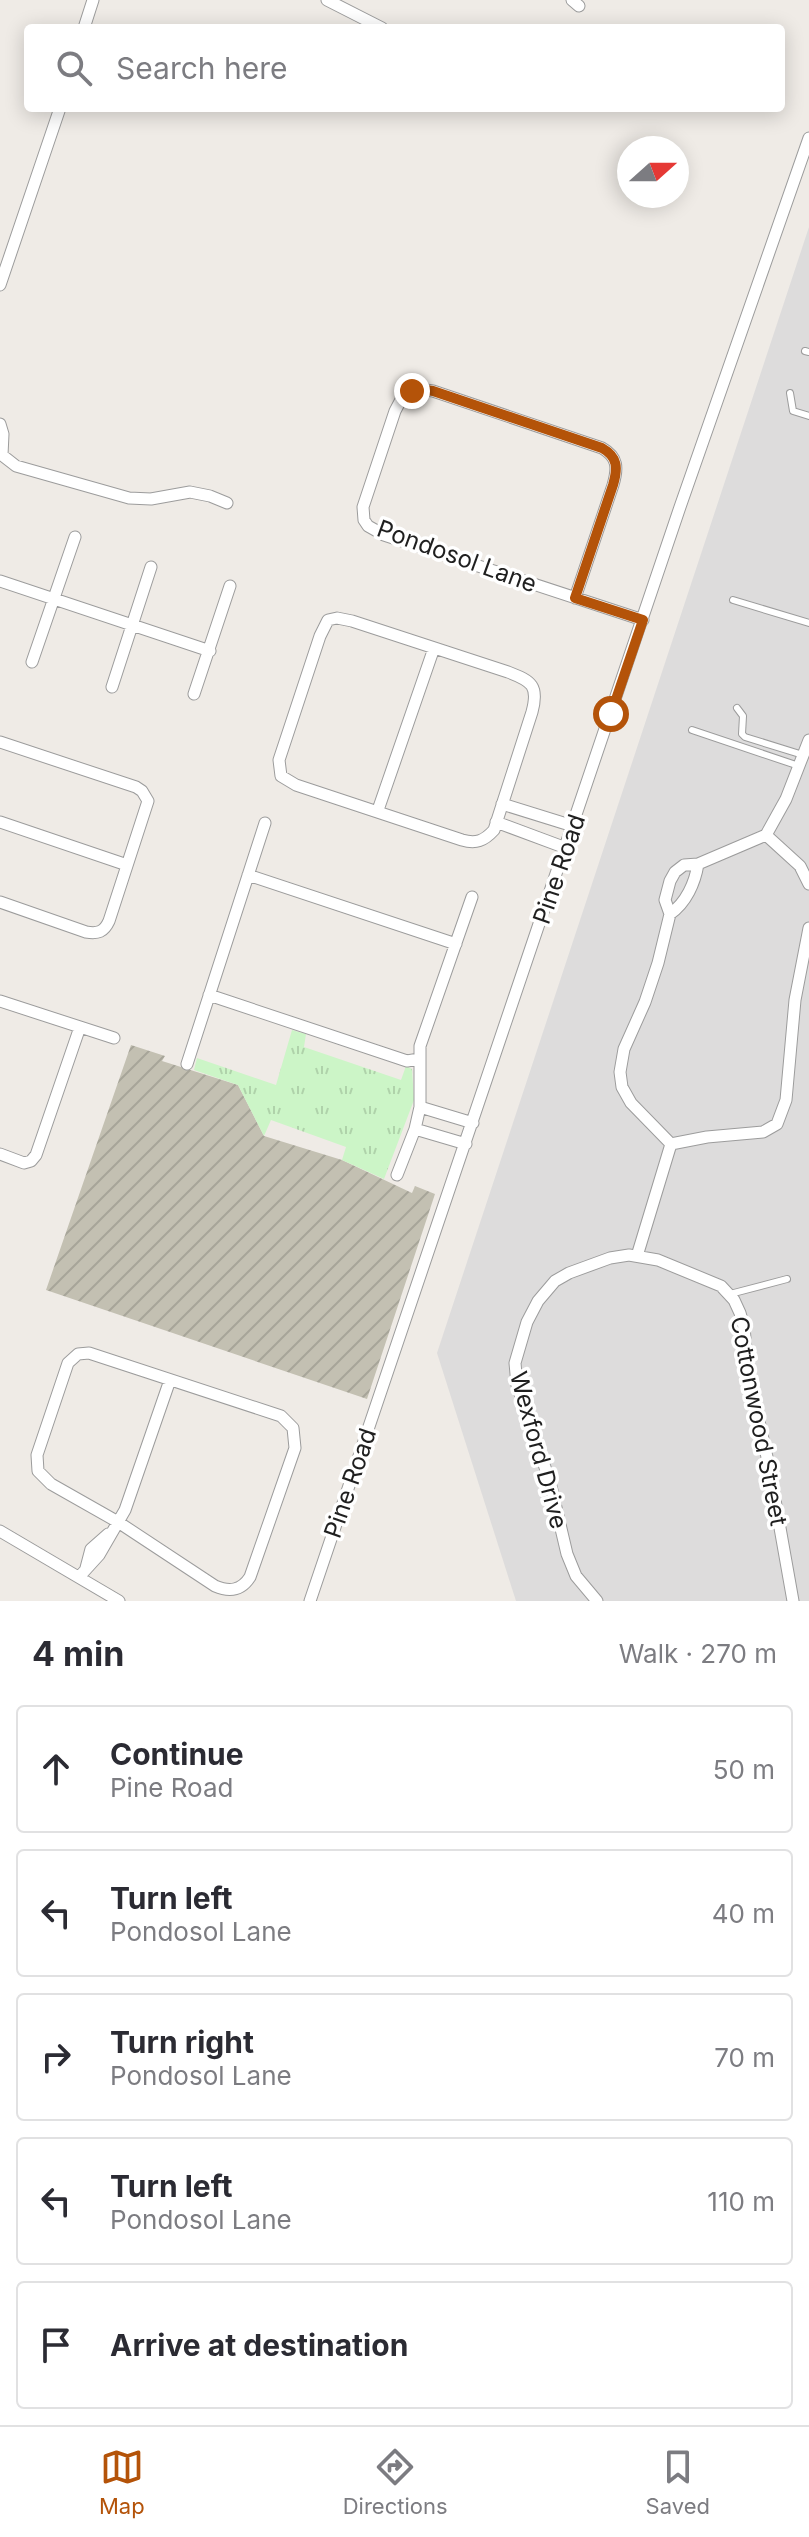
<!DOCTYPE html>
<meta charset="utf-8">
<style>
body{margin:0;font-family:Inter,sans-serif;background:#f2f2f3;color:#2b2b33}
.compass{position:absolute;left:617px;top:136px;width:72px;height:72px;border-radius:50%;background:#fff;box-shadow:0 4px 20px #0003;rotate:69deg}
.stop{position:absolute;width:24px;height:24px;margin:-18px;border:6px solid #b45309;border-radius:50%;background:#fff}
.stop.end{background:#b45309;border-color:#fff;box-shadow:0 2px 8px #0008}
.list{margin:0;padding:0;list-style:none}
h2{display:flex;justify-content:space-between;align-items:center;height:104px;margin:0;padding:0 32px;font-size:34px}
h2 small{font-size:26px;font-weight:400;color:#7c7c81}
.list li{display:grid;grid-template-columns:52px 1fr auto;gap:24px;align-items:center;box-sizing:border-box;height:128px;margin:0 16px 16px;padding:0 16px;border:2px solid #e1e1e2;border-radius:8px}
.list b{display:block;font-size:30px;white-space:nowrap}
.list p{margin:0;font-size:26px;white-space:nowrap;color:#7c7c81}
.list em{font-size:26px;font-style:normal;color:#7c7c81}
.icon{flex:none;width:44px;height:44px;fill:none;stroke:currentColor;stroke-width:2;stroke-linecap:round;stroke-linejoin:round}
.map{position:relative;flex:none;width:809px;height:1601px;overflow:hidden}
.search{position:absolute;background:#fff;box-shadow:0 4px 20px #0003;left:24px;right:24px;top:24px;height:88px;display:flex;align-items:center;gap:20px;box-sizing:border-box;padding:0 28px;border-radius:8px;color:#7c7c81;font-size:30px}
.sheet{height:824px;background:#fff}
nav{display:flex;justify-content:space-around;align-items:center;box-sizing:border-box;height:112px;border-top:2px solid #e1e1e2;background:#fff;font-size:22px;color:#7c7c81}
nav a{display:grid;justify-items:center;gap:4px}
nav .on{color:#b45309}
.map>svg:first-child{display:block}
</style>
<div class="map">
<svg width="809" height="1601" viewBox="0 0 809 1601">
<defs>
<pattern id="construction-furrows" width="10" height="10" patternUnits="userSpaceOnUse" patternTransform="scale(2)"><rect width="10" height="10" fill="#c3c0b2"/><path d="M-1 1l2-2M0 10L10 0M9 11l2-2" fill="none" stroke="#a7a599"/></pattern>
<pattern id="park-tufts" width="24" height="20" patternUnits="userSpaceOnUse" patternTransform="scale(2)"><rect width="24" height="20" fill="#ccf5c7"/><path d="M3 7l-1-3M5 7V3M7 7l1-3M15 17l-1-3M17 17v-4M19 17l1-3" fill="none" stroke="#afd2aa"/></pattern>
</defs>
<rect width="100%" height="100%" fill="#efebe6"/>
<!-- residential -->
<path fill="#dddcdc" d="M809 227V1601H516L437 1353Z"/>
<!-- construction -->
<path fill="url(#construction-furrows)" d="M131 1045 165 1056 162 1061 238 1085 264 1136 342 1160 412 1193 415 1186 435 1194 367 1399 46 1290Z"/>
<!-- park -->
<path fill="url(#park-tufts)" d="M292 1030 306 1034 304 1047 401 1080 406 1066 412 1069 414 1100 384 1179 342 1160 346 1147 271 1120 264 1136 238 1085 194 1070 197 1058 276 1085Z"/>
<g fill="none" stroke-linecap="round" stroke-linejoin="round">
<!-- lane casing -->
<g stroke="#9c9c9c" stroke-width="8">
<path id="lane" d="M805 351 809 352
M790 393 793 411 809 416
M733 600 809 623
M737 708 743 716 742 734 745 737 803 755
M692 730 799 766
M730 1294 787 1279"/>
</g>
<!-- street casing -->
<g stroke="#9c9c9c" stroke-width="13">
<path id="street" d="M327 0 382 28
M572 0 579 6
M84 28 93 0
M0 285 60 108
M0 424 3 434 2 455 16 466 129 498 151 499 190 492 210 496 227 503
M0 581 210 651
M575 598 613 485C618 468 618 457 602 448L433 391 419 389 404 394 395 411 363 507 364 520 368 526 384 535 643 620
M337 618 352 621 508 672C532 681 539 686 532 712L494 830C484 841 476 844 462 840L296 785 281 776 279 760 320 636 328 620Z
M32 662 75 537
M112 687 151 567
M194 694 230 586
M0 742 136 787 142 791 148 801 109 921C104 932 98 934 86 932L0 902
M502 804 573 826
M378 810 434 648
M0 822 127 865
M496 822 566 848
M766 835 800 866 809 884
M248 875 456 944
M670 914C686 903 695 883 698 864
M209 995 407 1061 419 1059
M0 1001 114 1038
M187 1064 265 823
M420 1107 473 1123
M415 1129 466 1144
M671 1144 631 1103 622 1087 620 1072 624 1049 645 1002 658 963 670 914 665 900 670 881 675 872 684 865 698 864 766 835 786 799 809 740
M671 1144 707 1137 763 1132 777 1124 786 1100 795 1000 809 928
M0 1154 24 1163 31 1161 36 1155 80 1027
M397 1175 415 1129 420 1107V1046L472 897
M637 1256 671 1144
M89 1353 281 1416 293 1428 295 1448 250 1577C241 1591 229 1592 215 1586L118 1522 51 1484 38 1471 37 1455 68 1363 78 1354Z
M0 1531 119 1601
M86 1568 91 1549 108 1534
M79 1577 99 1555 125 1510 170 1380
M310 1601 680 507 809 138
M597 1601 576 1576 567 1554 550 1482 517 1385 515 1363 527 1322 538 1301 555 1281 569 1273 610 1258 629 1255 658 1260 721 1286 734 1300 740 1313 744 1327 748 1372 769 1466 793 1601"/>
</g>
<!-- lane -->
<use href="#lane" stroke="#fff" stroke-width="6"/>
<!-- street -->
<use href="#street" stroke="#fff" stroke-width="11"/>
</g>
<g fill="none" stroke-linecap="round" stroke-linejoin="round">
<!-- route -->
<path stroke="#b45309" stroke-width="10" d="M412 391 419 389 433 391 602 448C618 457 618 468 613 485L575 598 643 620 611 714"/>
</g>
<g text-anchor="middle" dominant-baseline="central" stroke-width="7" stroke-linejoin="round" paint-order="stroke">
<!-- street labels -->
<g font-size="24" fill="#1f1f1f" stroke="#fff">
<text transform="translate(457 556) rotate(20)">Pondosol Lane</text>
<text transform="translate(559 869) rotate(-71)">Pine Road</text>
<text transform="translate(759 1421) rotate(79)">Cottonwood Street</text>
<text transform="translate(539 1450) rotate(75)">Wexford Drive</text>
<text transform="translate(350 1483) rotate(-71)">Pine Road</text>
</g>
</g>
</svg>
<svg class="compass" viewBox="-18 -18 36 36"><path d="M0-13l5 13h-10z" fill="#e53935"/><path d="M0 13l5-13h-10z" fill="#7c7c81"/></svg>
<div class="stop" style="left:611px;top:714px"></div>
<div class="stop end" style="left:412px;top:391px"></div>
<div class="search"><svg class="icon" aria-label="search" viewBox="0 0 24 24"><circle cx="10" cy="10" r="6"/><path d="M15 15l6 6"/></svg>Search here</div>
</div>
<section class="sheet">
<h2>4 min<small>Walk · 270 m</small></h2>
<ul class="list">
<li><svg class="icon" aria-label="ahead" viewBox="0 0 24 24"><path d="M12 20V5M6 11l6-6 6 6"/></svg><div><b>Continue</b><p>Pine Road</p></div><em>50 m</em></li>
<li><svg class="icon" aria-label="left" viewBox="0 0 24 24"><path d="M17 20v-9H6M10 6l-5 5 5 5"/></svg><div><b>Turn left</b><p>Pondosol Lane</p></div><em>40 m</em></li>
<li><svg class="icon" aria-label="right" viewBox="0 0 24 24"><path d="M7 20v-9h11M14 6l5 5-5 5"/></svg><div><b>Turn right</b><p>Pondosol Lane</p></div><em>70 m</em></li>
<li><svg class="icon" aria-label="left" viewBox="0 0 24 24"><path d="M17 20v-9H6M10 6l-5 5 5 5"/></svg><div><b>Turn left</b><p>Pondosol Lane</p></div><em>110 m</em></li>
<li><svg class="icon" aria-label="arrive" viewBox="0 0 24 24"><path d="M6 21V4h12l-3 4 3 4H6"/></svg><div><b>Arrive at destination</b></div></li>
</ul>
</section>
<nav>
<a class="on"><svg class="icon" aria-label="map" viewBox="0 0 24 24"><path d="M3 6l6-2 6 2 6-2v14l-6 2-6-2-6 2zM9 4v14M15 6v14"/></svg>Map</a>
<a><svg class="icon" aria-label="directions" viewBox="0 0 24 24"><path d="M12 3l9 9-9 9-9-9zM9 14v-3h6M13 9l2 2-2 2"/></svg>Directions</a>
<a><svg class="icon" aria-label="saved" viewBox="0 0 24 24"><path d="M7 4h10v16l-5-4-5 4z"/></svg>Saved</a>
</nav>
